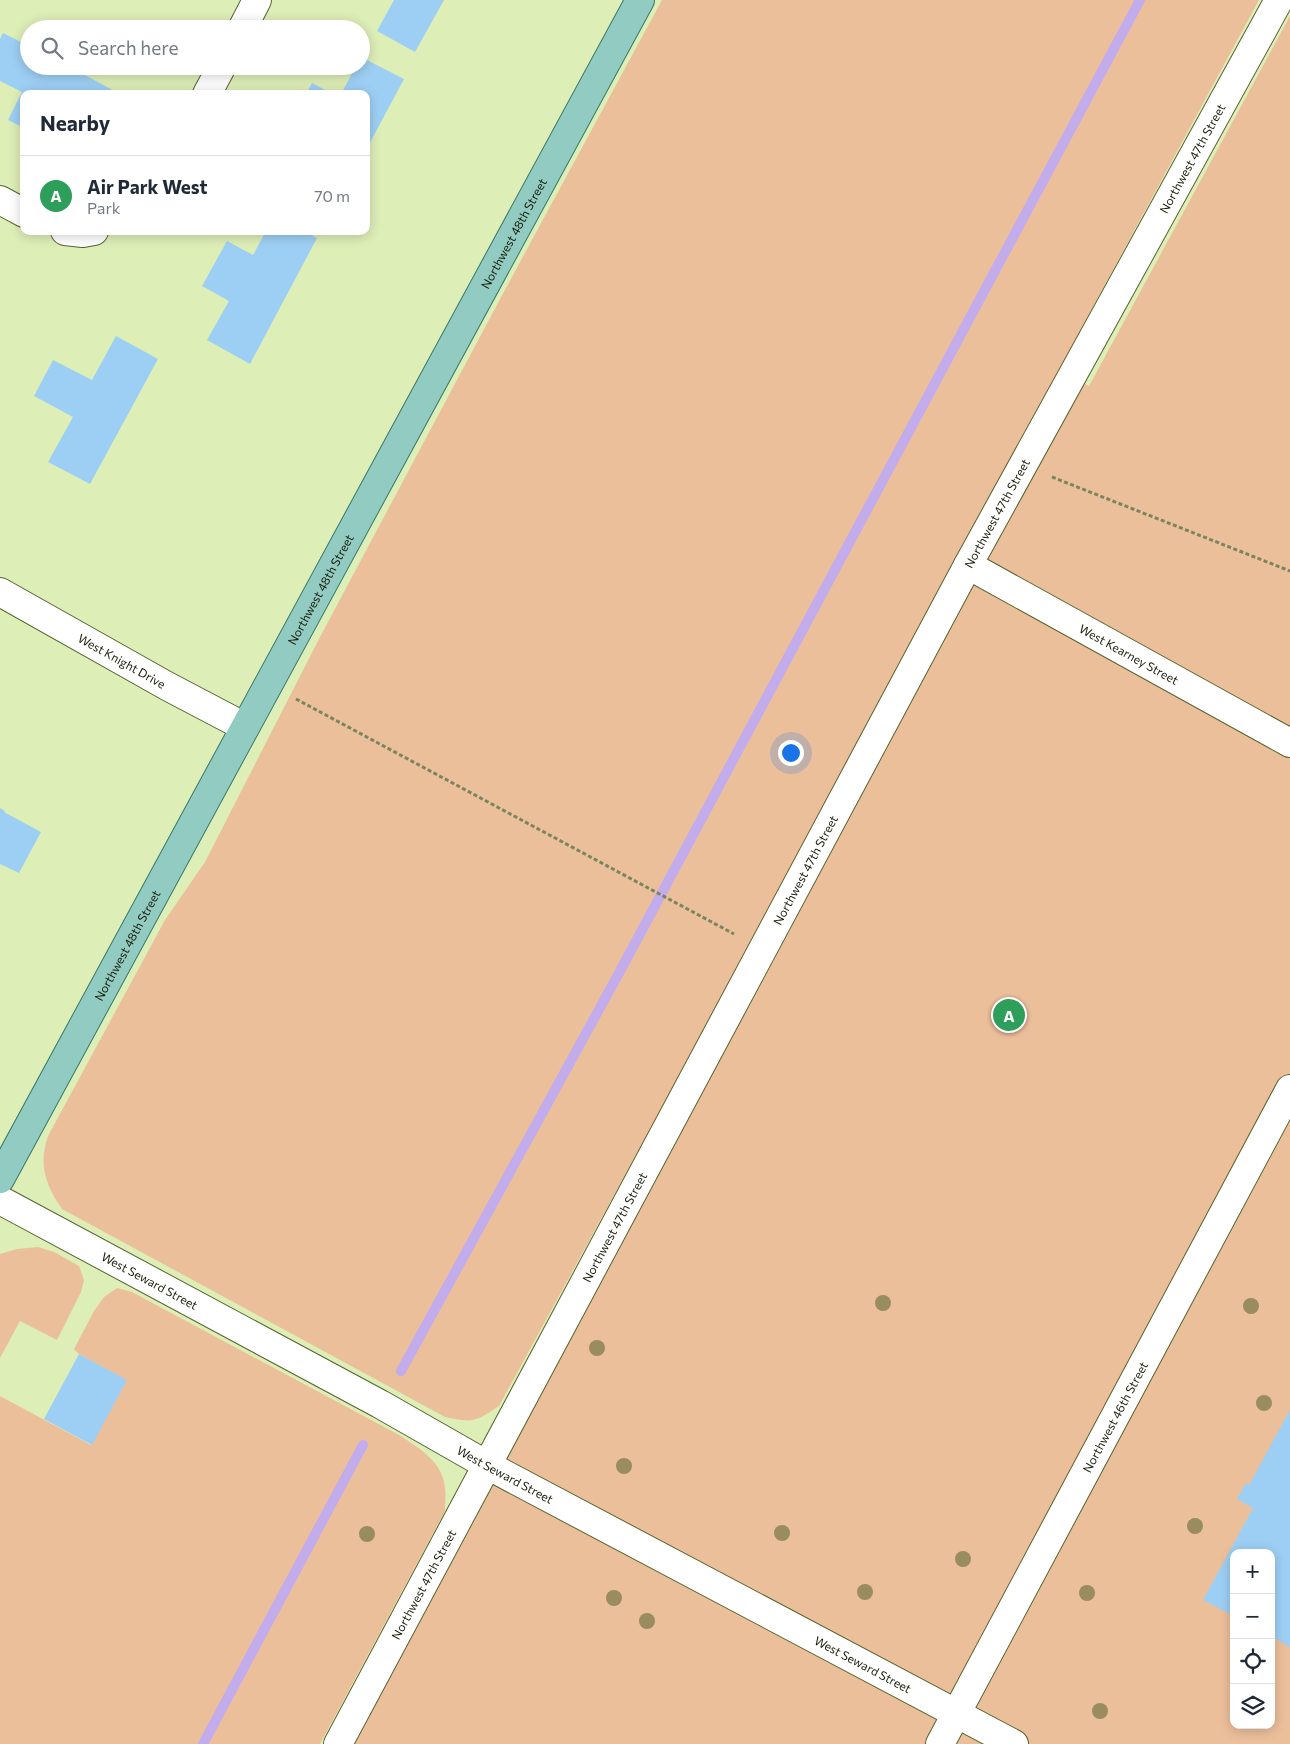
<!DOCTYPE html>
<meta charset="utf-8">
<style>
body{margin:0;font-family:Commissioner,sans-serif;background:#f6f6f7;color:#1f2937}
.controls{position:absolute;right:15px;bottom:15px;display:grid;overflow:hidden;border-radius:10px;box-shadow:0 2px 12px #0003}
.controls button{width:45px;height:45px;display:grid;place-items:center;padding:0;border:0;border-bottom:1px solid #e0e1e3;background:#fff;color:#1f2937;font:25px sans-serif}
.you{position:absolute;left:790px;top:752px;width:18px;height:18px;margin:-12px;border:4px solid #fff;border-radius:50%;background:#1a73e8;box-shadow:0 0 0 8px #1a73e833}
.badge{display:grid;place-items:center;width:32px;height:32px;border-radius:50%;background:#7943ba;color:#fff;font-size:16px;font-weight:700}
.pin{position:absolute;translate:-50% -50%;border:2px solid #fff;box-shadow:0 1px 5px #0006}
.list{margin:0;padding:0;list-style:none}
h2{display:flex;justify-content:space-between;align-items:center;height:65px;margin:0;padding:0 20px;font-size:21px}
h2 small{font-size:16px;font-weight:400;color:#747a83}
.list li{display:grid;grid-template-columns:32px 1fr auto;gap:15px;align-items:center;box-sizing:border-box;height:80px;padding:0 20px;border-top:1px solid #e0e1e3}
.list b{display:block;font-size:19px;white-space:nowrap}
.list p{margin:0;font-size:16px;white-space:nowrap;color:#747a83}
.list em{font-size:16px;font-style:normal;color:#747a83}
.icon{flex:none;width:28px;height:28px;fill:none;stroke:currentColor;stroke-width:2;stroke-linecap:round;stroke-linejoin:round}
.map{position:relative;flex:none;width:1290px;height:1744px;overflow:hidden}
.search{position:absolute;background:#fff;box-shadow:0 2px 12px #0003;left:20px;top:20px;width:350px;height:55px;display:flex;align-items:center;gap:12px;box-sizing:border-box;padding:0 18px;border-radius:28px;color:#747a83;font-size:19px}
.panel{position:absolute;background:#fff;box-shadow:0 2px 12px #0003;left:20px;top:90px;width:350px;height:145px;border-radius:10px}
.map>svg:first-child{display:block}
</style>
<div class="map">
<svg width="1290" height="1744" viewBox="0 0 1290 1744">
<rect width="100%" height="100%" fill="#deeeb7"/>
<!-- green -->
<path fill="#ecbf9b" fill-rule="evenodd" d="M662 0H1259L1075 340 1001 485 499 1406C476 1422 472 1423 445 1417L62 1209C46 1186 38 1165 48 1136L165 920 205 862 320 637 507 286Z
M1290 16V1744H338L1070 377 1089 386ZM1234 1553H1271V1725H1234Z
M38 1247 54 1252 79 1266 84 1280 81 1292 57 1340 20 1321 0 1358V1254L17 1249Z
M117 1288 132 1292 401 1436C420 1449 443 1462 445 1488 446 1495 445 1504 445 1511L320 1744H0V1396L91 1445 126 1380 79 1354 74 1349 94 1311 104 1297Z"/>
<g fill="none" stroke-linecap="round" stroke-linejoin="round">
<!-- stream -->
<path stroke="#c3aceb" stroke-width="10" d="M401 1371 619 973 1140 0
M203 1744 363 1445"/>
</g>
<!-- building -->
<path fill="#9dcff4" d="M394 0H444L415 52 377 31Z
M3 33 29 46V66H68L120 94H24V128L8 120 22 92 0 81V39Z
M361 57 404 79 366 150V94H341L356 66H361Z
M312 83 333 94H306Z
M266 231H304L317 238 250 364 207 340 229 301 202 286 227 241 253 255Z
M116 336 158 359 90 484 48 462 73 417 34 396 53 360 92 380Z
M0 808 5 811 4 812 41 832 19 873 0 864Z
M79 1354 127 1380 92 1445 44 1419Z
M1290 1410V1647L1271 1636V1553H1234V1616L1203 1600 1253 1508 1237 1499 1246 1483 1249 1485Z"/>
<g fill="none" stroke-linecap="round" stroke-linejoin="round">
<!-- minor casing -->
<g stroke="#566331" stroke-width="30">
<g id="minor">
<path d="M242 29 257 0"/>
<path d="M207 94 222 66"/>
<path d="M0 200 24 213"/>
<path d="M65 231 83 233 94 231"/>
<path id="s1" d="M968 565 1290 743"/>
<path id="s2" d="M0 592 167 686 245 727"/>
<path id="s3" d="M0 1200 380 1404 487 1465 1014 1744"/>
<path id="s4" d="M338 1744 968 565 1279 0"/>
<path id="s5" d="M940 1744 1290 1089"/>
</g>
</g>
<!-- major casing -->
<g stroke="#377867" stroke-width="30">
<g id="major">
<path id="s6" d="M0 1179 640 0"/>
</g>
</g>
<!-- path -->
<path stroke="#7a855f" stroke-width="3" stroke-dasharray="4 2.5" stroke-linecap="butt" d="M1052 477 1290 571
M296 699 734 934"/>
<!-- minor -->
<use href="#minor" stroke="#fff" stroke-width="28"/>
<!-- major -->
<use href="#major" stroke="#91cbc2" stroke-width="28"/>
</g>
<!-- trees -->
<g fill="#998c5f">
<circle cx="883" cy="1303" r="8"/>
<circle cx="1251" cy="1306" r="8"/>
<circle cx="597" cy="1348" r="8"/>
<circle cx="1264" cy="1403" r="8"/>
<circle cx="624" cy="1466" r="8"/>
<circle cx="1195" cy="1526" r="8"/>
<circle cx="782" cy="1533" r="8"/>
<circle cx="367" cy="1534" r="8"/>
<circle cx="963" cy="1559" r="8"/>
<circle cx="865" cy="1592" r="8"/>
<circle cx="1087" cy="1593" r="8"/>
<circle cx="614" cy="1598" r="8"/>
<circle cx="647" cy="1621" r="8"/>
<circle cx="1100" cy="1711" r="8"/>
</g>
<g text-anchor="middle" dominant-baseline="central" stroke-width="4" stroke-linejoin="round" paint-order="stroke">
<!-- street labels -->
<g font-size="12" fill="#191e0a" stroke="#ebfcc4">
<text stroke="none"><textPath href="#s4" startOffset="1801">Northwest 47th Street</textPath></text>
<text stroke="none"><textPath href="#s6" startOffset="1076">Northwest 48th Street</textPath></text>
<text stroke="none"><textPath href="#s4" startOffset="1396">Northwest 47th Street</textPath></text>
<text stroke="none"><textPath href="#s6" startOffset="671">Northwest 48th Street</textPath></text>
<text stroke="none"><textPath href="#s1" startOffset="184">West Kearney Street</textPath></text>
<text stroke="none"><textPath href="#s2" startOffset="140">West Knight Drive</textPath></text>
<text stroke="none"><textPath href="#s4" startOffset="991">Northwest 47th Street</textPath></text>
<text stroke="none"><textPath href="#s6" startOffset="266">Northwest 48th Street</textPath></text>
<text stroke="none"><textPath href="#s4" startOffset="586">Northwest 47th Street</textPath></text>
<text stroke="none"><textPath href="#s3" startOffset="170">West Seward Street</textPath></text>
<text stroke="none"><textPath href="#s5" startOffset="371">Northwest 46th Street</textPath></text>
<text stroke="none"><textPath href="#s3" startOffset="575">West Seward Street</textPath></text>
<text stroke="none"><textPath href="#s4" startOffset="181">Northwest 47th Street</textPath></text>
<text stroke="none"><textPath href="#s3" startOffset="980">West Seward Street</textPath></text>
</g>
</g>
</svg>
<div class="controls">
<button>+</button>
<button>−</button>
<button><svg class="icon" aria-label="locate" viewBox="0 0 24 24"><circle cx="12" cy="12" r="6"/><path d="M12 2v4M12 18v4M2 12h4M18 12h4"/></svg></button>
<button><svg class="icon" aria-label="layers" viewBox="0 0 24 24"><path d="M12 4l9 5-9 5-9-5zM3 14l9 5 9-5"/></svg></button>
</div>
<div class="you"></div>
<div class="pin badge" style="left:1009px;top:1015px;background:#2e9e5b">A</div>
<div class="search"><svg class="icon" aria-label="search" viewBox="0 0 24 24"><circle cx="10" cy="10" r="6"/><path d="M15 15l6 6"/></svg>Search here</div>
<section class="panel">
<h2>Nearby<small></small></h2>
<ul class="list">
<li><span class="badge" style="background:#2e9e5b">A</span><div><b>Air Park West</b><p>Park</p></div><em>70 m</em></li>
</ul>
</section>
</div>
